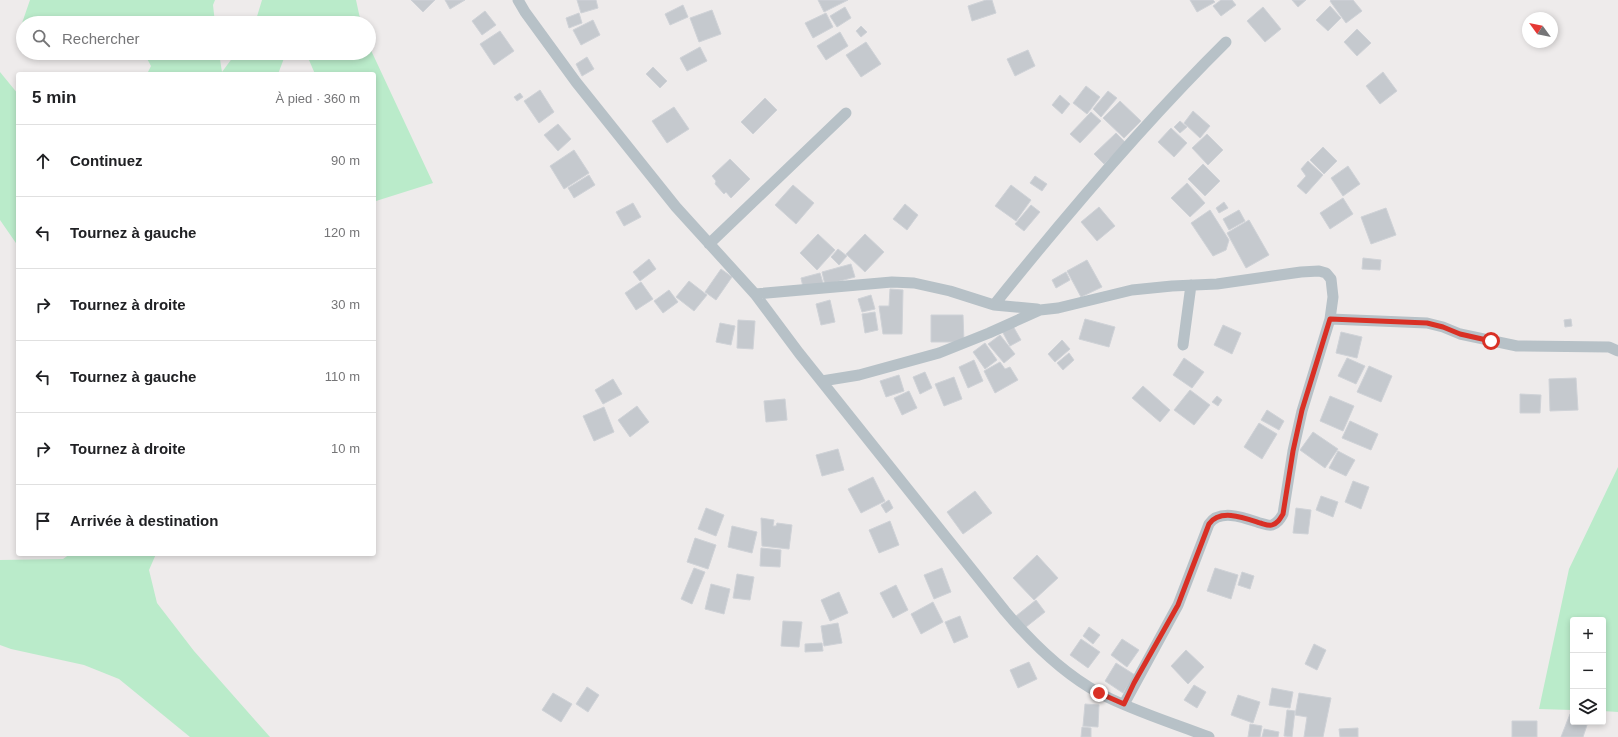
<!DOCTYPE html>
<html lang="fr">
<meta charset="utf-8">
<style>
body{margin:0;font-family:Arial,sans-serif;background:#f2f2f2;color:#202124}
.controls{position:absolute;right:12px;bottom:12px;display:grid;overflow:hidden;border-radius:4px;box-shadow:0 2px 6px #0003}
.controls button{width:36px;height:36px;display:grid;place-items:center;padding:0;border:0;border-bottom:1px solid #e0e0e0;background:#fff;color:#202124;font:20px sans-serif}
.compass{position:absolute;left:1522px;top:12px;width:36px;height:36px;border-radius:50%;background:#fff;box-shadow:0 2px 6px #0003;rotate:303deg}
.stop{position:absolute;width:12px;height:12px;margin:-9px;border:3px solid #d93025;border-radius:50%;background:#fff}
.stop.end{background:#d93025;border-color:#fff;box-shadow:0 1px 4px #0008}
.list{margin:0;padding:0;list-style:none}
h2{display:flex;justify-content:space-between;align-items:center;height:52px;margin:0;padding:0 16px;font-size:17px}
h2 small{font-size:13px;font-weight:400;color:#757577}
.list li{display:grid;grid-template-columns:26px 1fr auto;gap:12px;align-items:center;box-sizing:border-box;height:72px;padding:0 16px;border-top:1px solid #e0e0e0}
.list b{display:block;font-size:15px;white-space:nowrap}
.list em{font-size:13px;font-style:normal;color:#757577}
.icon{flex:none;width:22px;height:22px;fill:none;stroke:currentColor;stroke-width:2;stroke-linecap:round;stroke-linejoin:round}
.map{position:relative;flex:none;width:1618px;height:737px;overflow:hidden}
.search{position:absolute;background:#fff;box-shadow:0 2px 6px #0003;left:16px;top:16px;width:360px;height:44px;display:flex;align-items:center;gap:10px;box-sizing:border-box;padding:0 14px;border-radius:22px;color:#757577;font-size:15px}
.panel{position:absolute;background:#fff;box-shadow:0 2px 6px #0003;left:16px;top:72px;width:360px;height:484px;border-radius:4px}
.map>svg:first-child{display:block}
</style>
<div class="map">
<svg width="1618" height="737" viewBox="0 0 1618 737">
<rect width="100%" height="100%" fill="#eeebeb"/>
<!-- green -->
<path fill="#baebca" d="M30 0H215L213 5 215 23H128L125 18 116 23H23V31L21 26Z
M262 0H356L361 23H255Z
M369 46 433 183 376 201 374 200V74H315L306 53H369Z
M144 53H219L222 72 236 53H286L278 74H147L151 66Z
M0 72 18 94V246L0 220Z
M1618 467V712L1603 711V620H1573V710L1539 709 1569 569Z
M70 554H156L149 570 157 603 194 651 270 737H190L119 679 84 665 11 649 0 645V560L63 559Z"/>
<!-- building -->
<path fill="#c5c9ce" stroke="#cfd2d7" d="M411 0H435L423 12Z
M445 0H465L450 9Z
M577 0H596L598 8 581 13Z
M818 0H848L824 12Z
M986 0H992L996 13 972 21 968 6Z
M1190 0H1213L1215 2 1197 12Z
M1221 0H1232L1236 5 1221 16 1213 6Z
M1292 0H1306L1298 7Z
M1331 0H1353L1362 11 1346 23 1330 1Z
M683 5 688 17 670 25 665 14Z
M1330 6 1341 18 1328 31 1316 20Z
M845 7 851 18 837 27 830 16Z
M1263 7 1281 29 1265 42 1247 21Z
M712 10 721 34 699 42 690 18Z
M485 11 496 25 482 35 472 21Z
M579 13 582 23 569 28 566 18Z
M826 13 833 27 813 38 805 23Z
M593 20 600 35 581 45 573 30Z
M861 26 867 32 861 37 856 31Z
M1357 29 1371 43 1357 56 1344 42Z
M500 31 514 51 494 65 480 44Z
M840 32 848 46 826 60 817 46Z
M866 42 881 64 861 77 846 55Z
M700 47 707 61 687 71 680 58Z
M1028 50 1035 66 1015 76 1007 59Z
M587 57 594 69 582 76 576 64Z
M653 67 667 81 660 88 646 74Z
M1383 72 1397 91 1380 104 1366 86Z
M1086 86 1100 97 1087 114 1073 103Z
M540 90 554 112 539 123 524 101Z
M1108 91 1117 98 1101 117 1093 109Z
M520 93 523 97 517 101 514 97Z
M1060 95 1070 104 1062 114 1052 105Z
M765 98 777 110 753 134 741 122Z
M1120 101 1141 121 1124 138 1103 118Z
M674 107 689 129 667 143 652 121Z
M1193 111 1210 126 1200 138 1184 123Z
M1091 112 1101 121 1080 143 1070 134Z
M1180 121 1187 127 1180 133 1174 127Z
M558 124 571 139 558 151 544 135Z
M1171 128 1187 143 1174 157 1158 142Z
M1116 133 1126 143 1104 164 1094 154Z
M1207 134 1223 150 1208 165 1192 148Z
M1323 147 1337 161 1324 174 1310 160Z
M574 150 589 173 564 189 550 166Z
M730 159 750 179 731 198 726 192 724 194 715 184 716 181 712 176Z
M1308 161 1323 175 1306 194 1297 186 1306 176 1301 169Z
M1203 164 1220 181 1205 196 1188 179Z
M1348 166 1360 184 1343 196 1331 178Z
M589 175 595 185 574 198 568 188Z
M1035 176 1047 184 1042 191 1030 183Z
M1187 183 1205 203 1190 217 1171 198Z
M793 185 814 203 796 224 775 205Z
M1011 185 1031 200 1016 221 995 206Z
M1343 198 1353 214 1330 229 1320 213Z
M1224 202 1228 208 1219 213 1216 208Z
M633 203 641 217 624 226 616 212Z
M905 204 918 215 907 230 893 219Z
M1031 205 1040 212 1024 231 1015 224Z
M1099 207 1115 226 1097 241 1081 222Z
M1386 208 1396 235 1371 244 1361 217Z
M1210 210 1229 240 1226 250 1213 256 1191 223Z
M1239 210 1245 221 1229 230 1223 219Z
M1249 220 1269 255 1246 268 1227 233Z
M818 234 835 250 817 270 800 253Z
M865 234 884 252 865 272 846 254Z
M838 249 847 256 839 265 831 257Z
M1363 258 1381 260 1380 270 1362 269Z
M649 259 656 269 640 281 633 272Z
M1087 260 1102 287 1081 297 1067 271Z
M851 264 855 277 825 285 822 272Z
M721 269 732 277 716 300 705 292Z
M1066 272 1070 280 1056 288 1052 280Z
M820 273 823 283 803 287 801 278Z
M689 281 707 295 694 311 676 297Z
M641 282 653 299 636 310 625 293Z
M890 289 903 290 902 334H883L879 306H889Z
M669 290 678 302 663 313 654 301Z
M871 295 875 309 862 312 858 299Z
M830 300 835 322 821 325 816 304Z
M875 312 878 330 865 333 862 314Z
M931 315H963L964 342H931Z
M1085 319 1115 327 1109 347 1079 339Z
M1571 319 1572 326 1565 327 1564 320Z
M738 320 755 321 753 349 737 348Z
M720 323 735 326 731 345 716 342Z
M1223 325 1241 333 1232 354 1214 345Z
M1013 326 1021 340 1010 346 1002 331Z
M1341 332 1362 337 1357 358 1336 353Z
M1000 335 1015 354 1004 363 988 344Z
M1062 340 1070 349 1055 362 1048 354Z
M985 343 997 360 985 369 973 352Z
M1069 353 1074 360 1063 370 1057 363Z
M1184 358 1204 372 1192 388 1173 375Z
M1347 358 1365 366 1356 384 1338 376Z
M974 360 983 381 968 388 959 367Z
M1000 362 1005 369 1010 367 1018 380 995 393 984 371Z
M1369 366 1392 376 1381 402 1357 392Z
M925 372 932 388 920 394 913 377Z
M899 375 904 391 886 397 880 381Z
M954 377 962 399 944 406 935 384Z
M1576 378 1578 410 1550 411 1549 379Z
M613 379 622 394 603 404 595 390Z
M1143 386 1170 410 1160 422 1132 398Z
M1190 390 1210 405 1194 425 1174 410Z
M909 391 917 408 902 415 894 398Z
M1520 394 1541 395 1540 413H1520Z
M1217 396 1222 400 1218 406 1212 402Z
M1330 396 1354 406 1343 431 1320 421Z
M785 399 787 420 766 422 764 401Z
M637 406 649 422 630 437 618 420Z
M604 407 614 432 594 441 583 416Z
M1267 410 1284 421 1279 430 1261 420Z
M1350 421 1378 434 1371 450 1342 438Z
M1259 423 1277 434 1262 459 1244 447Z
M1313 432 1338 449 1325 468 1300 450Z
M838 449 844 470 822 476 816 455Z
M1338 451 1355 460 1346 476 1329 468Z
M873 477 885 501 861 513 848 489Z
M1353 481 1369 487 1361 509 1345 502Z
M975 491 992 513 963 534 947 512Z
M1321 496 1338 502 1333 517 1316 510Z
M889 500 893 508 886 513 881 505Z
M706 508 724 515 716 536 698 529Z
M1296 508 1311 510 1308 534 1293 533Z
M761 518 774 520 773 526H776L777 523 792 525 789 549 762 546Z
M890 521 899 545 879 553 869 530Z
M732 526 757 532 752 553 728 547Z
M695 538 716 545 708 569 687 562Z
M761 548 781 550 780 567 760 566Z
M1037 555 1058 578 1034 600 1013 578Z
M694 568 705 572 692 604 681 599Z
M942 568 951 592 934 599 924 575Z
M1215 568 1238 575 1231 599 1207 591Z
M1242 572 1254 576 1250 589 1238 585Z
M737 574 754 577 750 600 733 598Z
M711 584 730 589 724 614 705 609Z
M896 585 908 610 893 618 880 593Z
M839 592 848 613 830 621 821 600Z
M1036 600 1045 612 1026 627 1016 616Z
M933 602 943 622 921 634 911 614Z
M960 616 968 637 954 643 945 622Z
M783 621 802 622 799 647 781 646Z
M838 623 842 643 824 646 821 626Z
M1089 627 1100 635 1093 644 1083 636Z
M1081 639 1100 652 1088 668 1070 655Z
M1122 639 1139 650 1127 667 1111 655Z
M822 643 823 651 805 652V644Z
M1314 644 1326 650 1317 670 1305 664Z
M1186 650 1204 667 1188 684 1171 666Z
M1029 662 1037 679 1018 688 1010 670Z
M1116 663 1135 675 1123 693 1105 681Z
M1194 685 1206 692 1197 708 1184 700Z
M587 687 599 695 588 712 576 704Z
M1272 688 1293 692 1290 708 1269 705Z
M553 693 572 704 561 722 542 710Z
M1299 693 1331 698 1323 737H1304L1307 717 1295 715Z
M1238 695 1260 702 1253 723 1231 715Z
M1085 704 1099 705 1098 727 1083 726Z
M1287 710 1295 711 1292 737 1284 736Z
M1570 714 1573 716V722H1588L1583 737H1561Z
M1512 721H1537V737H1512Z
M1250 724 1262 726 1260 737H1248Z
M1082 727 1091 728V737H1081Z
M1358 728V737H1340L1339 729Z
M1264 729 1279 732 1278 737H1262Z"/>
<g fill="none" stroke-linecap="round" stroke-linejoin="round">
<!-- street -->
<path stroke="#b7c1c7" stroke-width="11" d="M518 0 525 12 576 82 676 207 755 294 799 353 1005 611C1032 643 1062 673 1099 693 1133 711 1173 723 1209 737
M709 244 846 113
M755 294 892 282 914 283 950 291 994 305 1037 309
M994 305C1067 214 1143 124 1226 42
M1330 319 1427 323 1443 327 1460 334 1517 346 1609 347 1618 351
M1183 345 1191 285
M822 381 859 375 939 353 989 333 1040 310 1058 308 1132 290 1172 286 1217 284 1301 272 1319 271 1326 273 1331 279 1333 297 1330 319 1302 411 1293 451 1283 514C1280 519 1278 523 1272 525 1269 526 1264 524 1260 523 1245 518 1220 508 1209 524L1178 605 1124 704"/>
</g>
<g fill="none" stroke-linecap="round" stroke-linejoin="round">
<!-- route -->
<path stroke="#d93025" stroke-width="5" d="M1099 693 1124 704 1134 683 1178 605 1209 524C1220 508 1245 518 1260 523 1264 524 1269 526 1272 525 1278 523 1280 519 1283 514L1293 451 1302 410 1330 319 1427 323 1443 327 1460 334 1491 341"/>
</g>
</svg>
<div class="controls">
<button>+</button>
<button>−</button>
<button><svg class="icon" aria-label="layers" viewBox="0 0 24 24"><path d="M12 4l9 5-9 5-9-5zM3 14l9 5 9-5"/></svg></button>
</div>
<svg class="compass" viewBox="-18 -18 36 36"><path d="M0-13l5 13h-10z" fill="#e53935"/><path d="M0 13l5-13h-10z" fill="#757577"/></svg>
<div class="stop" style="left:1491px;top:341px"></div>
<div class="stop end" style="left:1099px;top:693px"></div>
<div class="search"><svg class="icon" aria-label="search" viewBox="0 0 24 24"><circle cx="10" cy="10" r="6"/><path d="M15 15l6 6"/></svg>Rechercher</div>
<section class="panel">
<h2>5 min<small>À pied · 360 m</small></h2>
<ul class="list">
<li><svg class="icon" aria-label="ahead" viewBox="0 0 24 24"><path d="M12 20V5M6 11l6-6 6 6"/></svg><div><b>Continuez</b></div><em>90 m</em></li>
<li><svg class="icon" aria-label="left" viewBox="0 0 24 24"><path d="M17 20v-9H6M10 6l-5 5 5 5"/></svg><div><b>Tournez à gauche</b></div><em>120 m</em></li>
<li><svg class="icon" aria-label="right" viewBox="0 0 24 24"><path d="M7 20v-9h11M14 6l5 5-5 5"/></svg><div><b>Tournez à droite</b></div><em>30 m</em></li>
<li><svg class="icon" aria-label="left" viewBox="0 0 24 24"><path d="M17 20v-9H6M10 6l-5 5 5 5"/></svg><div><b>Tournez à gauche</b></div><em>110 m</em></li>
<li><svg class="icon" aria-label="right" viewBox="0 0 24 24"><path d="M7 20v-9h11M14 6l5 5-5 5"/></svg><div><b>Tournez à droite</b></div><em>10 m</em></li>
<li><svg class="icon" aria-label="arrive" viewBox="0 0 24 24"><path d="M6 21V4h12l-3 4 3 4H6"/></svg><div><b>Arrivée à destination</b></div></li>
</ul>
</section>
</div>
